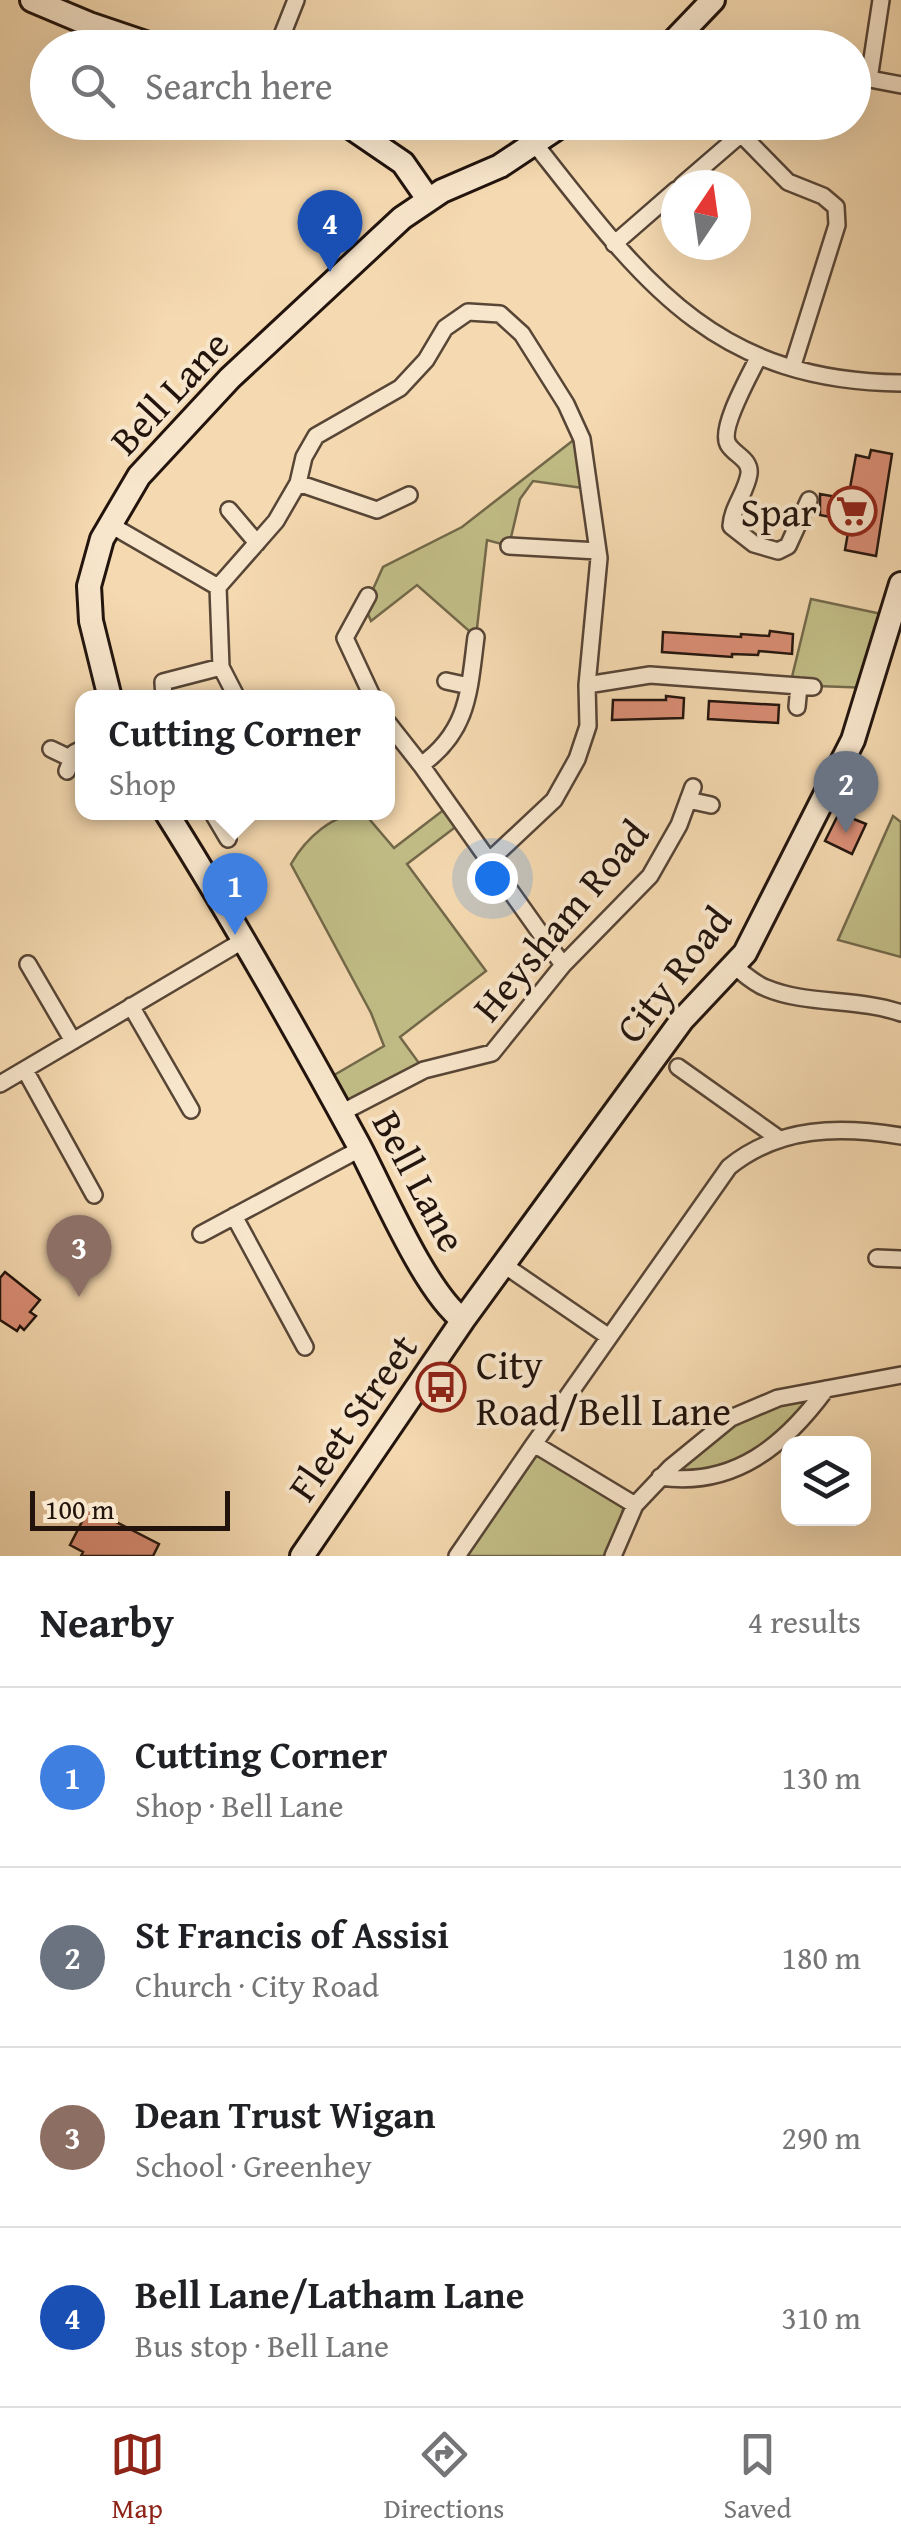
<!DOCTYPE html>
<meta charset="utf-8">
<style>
body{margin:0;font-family:"Gentium Book Plus",serif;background:#f2f2f2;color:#202124}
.controls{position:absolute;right:30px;bottom:30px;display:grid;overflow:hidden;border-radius:20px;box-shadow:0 10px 40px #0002}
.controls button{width:90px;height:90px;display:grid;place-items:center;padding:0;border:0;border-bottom:2px solid #e0e0e0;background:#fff;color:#202124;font:50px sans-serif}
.compass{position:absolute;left:661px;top:170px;width:90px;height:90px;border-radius:50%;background:#fff;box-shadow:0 10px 40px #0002;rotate:13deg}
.scale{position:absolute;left:30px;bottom:25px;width:200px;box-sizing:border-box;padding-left:10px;border:5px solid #22140d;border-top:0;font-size:28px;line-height:35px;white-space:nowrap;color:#22140d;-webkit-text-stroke:8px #f8e6cc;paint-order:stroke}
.you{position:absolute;left:492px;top:878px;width:35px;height:35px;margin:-25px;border:8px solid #fff;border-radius:50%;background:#1a73e8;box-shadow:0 0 0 15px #1a73e833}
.badge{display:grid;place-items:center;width:65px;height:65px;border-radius:50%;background:#8f2418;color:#fff;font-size:32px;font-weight:700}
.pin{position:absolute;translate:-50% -82px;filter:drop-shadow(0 2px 5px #0008)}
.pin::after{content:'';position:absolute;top:52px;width:35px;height:30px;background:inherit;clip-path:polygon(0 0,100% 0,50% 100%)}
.popup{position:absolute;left:75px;top:690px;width:320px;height:130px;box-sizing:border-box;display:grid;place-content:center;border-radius:20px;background:#fff;filter:drop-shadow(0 2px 8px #0005);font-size:32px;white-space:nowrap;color:#757577}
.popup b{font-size:38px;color:#202124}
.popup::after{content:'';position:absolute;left:50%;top:100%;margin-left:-20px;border:20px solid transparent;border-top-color:#fff}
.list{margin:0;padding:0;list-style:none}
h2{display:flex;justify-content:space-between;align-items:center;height:130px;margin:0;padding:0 40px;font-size:42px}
h2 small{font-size:32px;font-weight:400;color:#757577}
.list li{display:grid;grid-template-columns:65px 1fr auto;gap:30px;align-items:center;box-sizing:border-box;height:180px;padding:0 40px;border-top:2px solid #e0e0e0}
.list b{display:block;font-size:38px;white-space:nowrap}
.list p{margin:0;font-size:32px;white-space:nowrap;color:#757577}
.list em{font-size:32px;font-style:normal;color:#757577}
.icon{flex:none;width:55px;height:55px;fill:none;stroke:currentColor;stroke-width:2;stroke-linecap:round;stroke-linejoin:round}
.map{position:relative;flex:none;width:901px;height:1556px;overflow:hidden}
.search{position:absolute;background:#fff;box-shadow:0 10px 40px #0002;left:30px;right:30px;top:30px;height:110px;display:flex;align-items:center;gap:25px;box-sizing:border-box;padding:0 35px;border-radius:55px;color:#757577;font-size:38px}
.sheet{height:850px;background:#fff}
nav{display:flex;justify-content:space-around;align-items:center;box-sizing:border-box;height:140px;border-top:2px solid #e0e0e0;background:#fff;font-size:28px;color:#757577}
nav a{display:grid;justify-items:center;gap:5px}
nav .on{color:#8f2418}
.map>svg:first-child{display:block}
</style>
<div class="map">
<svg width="901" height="1556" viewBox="0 0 901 1556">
<rect width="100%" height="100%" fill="#f5d9b0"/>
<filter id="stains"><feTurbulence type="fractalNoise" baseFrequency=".002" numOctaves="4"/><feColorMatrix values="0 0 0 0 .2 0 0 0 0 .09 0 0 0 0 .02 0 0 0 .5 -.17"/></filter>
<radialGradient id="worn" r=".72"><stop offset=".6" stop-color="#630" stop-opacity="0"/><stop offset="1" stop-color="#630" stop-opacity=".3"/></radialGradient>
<!-- green -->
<path fill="#c2be87" stroke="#72694a" stroke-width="2.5" d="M580 435 590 489 533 481 520 499 509 546 487 540 476 637 417 585 371 621 365 607 383 567 462 527Z
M811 599 891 616 871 688 790 685Z
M450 805 462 822 407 864 486 971 400 1037 424 1070 341 1113 324 1081 384 1046 371 1013 291 864C306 838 333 813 364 813L394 848Z
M893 816 901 822V957L838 940Z
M826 1389 740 1466 660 1477 718 1428 773 1400Z
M530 1450 626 1499 610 1556H459Z"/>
<!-- building -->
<path fill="#db8e76" stroke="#22140d" stroke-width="2.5" d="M871 450 892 454 876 556 845 550 850 521 820 515V494L848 499 856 455 869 458Z
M770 631 793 634 792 654 759 651 758 655 732 654V657L662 652 663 632 741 637V634L769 636Z
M666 696 684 698 683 718 612 720 613 700H666Z
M709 701 779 705 778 723 708 719Z
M839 813 866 824 852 854 825 841Z
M5 1272 40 1300 30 1312 36 1316 24 1330 20 1326 17 1331 0 1320V1278Z
M89 1508 159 1544 153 1556H81L83 1552 70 1545Z"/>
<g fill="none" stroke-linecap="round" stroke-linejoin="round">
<!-- street casing -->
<g stroke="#574536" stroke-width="20">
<path id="street" d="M277 48 296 0
M854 76 901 85
M869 79 881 0
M741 134 788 182 823 196 836 207 837 225 792 368
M535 144C642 280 712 381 901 383
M682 185 755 122
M614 244 676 190
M759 356C751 373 719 428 728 444 734 455 751 459 749 474 746 493 732 507 731 526L754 544 778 551 788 546 809 500
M298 483 377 510 409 495
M229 510 257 543
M109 524 218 587
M509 546 598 551
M368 596 345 638 373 698
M446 681 469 686
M587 685 650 675 813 687
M164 698 163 682 221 667
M237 698 221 667 218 587 276 521 298 483 304 457 316 436 400 388 426 360 445 328 468 312 500 314 522 334 566 404 582 439 599 558 587 685 588 726 577 759 554 800 489 861
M797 707 799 686
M388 723 421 765 563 965
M51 749 72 759
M421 765C469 731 469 691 476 637
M67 771 74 753 82 749
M688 800 711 805
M212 812 228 839
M218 822 237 812
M28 964 73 1041
M733 965C743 973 753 983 766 988 806 1005 858 998 901 1013
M131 1006 191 1110
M678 1067 778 1138
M25 1070 94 1195
M0 1084 244 940
M341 1113 424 1070 492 1053 563 965 650 876 679 825 693 787
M234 1216 305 1347
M201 1234 360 1149
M877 1258 901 1259
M504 1265 609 1337
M534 1444 729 1167C780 1126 840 1126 901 1136
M660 1477C734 1488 785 1445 826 1389
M457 1556 534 1444 635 1505
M613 1556 635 1505 671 1467 731 1418 778 1398 901 1375"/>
</g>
<!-- secondary casing -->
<g stroke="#22140d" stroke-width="28">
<path id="secondary" d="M32 0 89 24 160 48
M667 48 713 0
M343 122 403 163 428 199
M110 698 91 621 89 586 102 539 139 476 230 378 402 218 442 191 500 166 566 122
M166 812C234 920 297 1032 358 1144 382 1189 425 1292 463 1320
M302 1556 463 1320 682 1020 745 953 853 740 901 584"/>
</g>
<!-- street -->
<use href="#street" stroke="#f8e6cc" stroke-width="15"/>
<!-- secondary -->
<use href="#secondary" stroke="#f8e6cc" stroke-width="22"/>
</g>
<!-- icons -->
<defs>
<g id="supermarket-ring" transform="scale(2.5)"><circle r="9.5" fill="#f8e6cc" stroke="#8f2418" stroke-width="1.5"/><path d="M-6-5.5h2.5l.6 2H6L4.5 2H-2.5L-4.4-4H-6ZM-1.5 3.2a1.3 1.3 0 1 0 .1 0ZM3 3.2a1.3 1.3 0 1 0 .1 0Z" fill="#8f2418"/></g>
<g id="bus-ring" transform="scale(2.5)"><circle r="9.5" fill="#f8e6cc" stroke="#8f2418" stroke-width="1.5"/><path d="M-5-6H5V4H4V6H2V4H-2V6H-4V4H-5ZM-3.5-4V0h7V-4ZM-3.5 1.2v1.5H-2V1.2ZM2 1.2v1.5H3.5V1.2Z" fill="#8f2418"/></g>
</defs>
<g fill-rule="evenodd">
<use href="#supermarket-ring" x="852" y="511"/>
<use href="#bus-ring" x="441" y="1387"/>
</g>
<g text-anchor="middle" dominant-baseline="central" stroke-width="8" stroke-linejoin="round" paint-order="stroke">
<!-- street labels -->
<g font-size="40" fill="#22140d" stroke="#f8e6cc">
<text transform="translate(169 392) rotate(-47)">Bell Lane</text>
<text transform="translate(560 920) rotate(-50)">Heysham Road</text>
<text transform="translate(673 974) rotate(-52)">City Road</text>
<text transform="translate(420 1181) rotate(62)">Bell Lane</text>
<text transform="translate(352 1417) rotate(-55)">Fleet Street</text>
</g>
<!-- poi labels -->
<g font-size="40" fill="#22140d" stroke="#f8e6cc" text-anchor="end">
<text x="817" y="511">Spar</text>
<text x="476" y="1364" text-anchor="start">City<tspan x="476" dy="46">Road/Bell Lane</tspan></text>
</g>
</g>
<rect width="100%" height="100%" filter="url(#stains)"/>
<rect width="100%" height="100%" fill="url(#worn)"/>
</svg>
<div class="controls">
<button><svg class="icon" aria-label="layers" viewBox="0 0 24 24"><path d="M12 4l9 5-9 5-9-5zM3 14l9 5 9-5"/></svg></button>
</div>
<svg class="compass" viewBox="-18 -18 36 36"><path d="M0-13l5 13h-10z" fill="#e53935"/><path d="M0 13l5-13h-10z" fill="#757577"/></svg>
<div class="scale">100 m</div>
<div class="you"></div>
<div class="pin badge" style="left:235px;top:935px;background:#3f7fe0">1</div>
<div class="popup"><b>Cutting Corner</b>Shop</div>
<div class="pin badge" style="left:846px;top:833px;background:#6b7280">2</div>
<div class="pin badge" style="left:79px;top:1297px;background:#8d6e63">3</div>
<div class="pin badge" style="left:330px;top:272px;background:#1a4fb4">4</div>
<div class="search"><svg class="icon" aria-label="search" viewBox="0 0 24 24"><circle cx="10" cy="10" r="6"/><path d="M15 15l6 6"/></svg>Search here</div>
</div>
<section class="sheet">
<h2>Nearby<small>4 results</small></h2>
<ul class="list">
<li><span class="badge" style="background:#3f7fe0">1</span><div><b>Cutting Corner</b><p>Shop · Bell Lane</p></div><em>130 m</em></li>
<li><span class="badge" style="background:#6b7280">2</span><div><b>St Francis of Assisi</b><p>Church · City Road</p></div><em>180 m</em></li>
<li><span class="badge" style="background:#8d6e63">3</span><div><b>Dean Trust Wigan</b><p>School · Greenhey</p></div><em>290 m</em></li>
<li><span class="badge" style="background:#1a4fb4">4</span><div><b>Bell Lane/Latham Lane</b><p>Bus stop · Bell Lane</p></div><em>310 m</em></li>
</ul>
</section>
<nav>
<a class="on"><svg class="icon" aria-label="map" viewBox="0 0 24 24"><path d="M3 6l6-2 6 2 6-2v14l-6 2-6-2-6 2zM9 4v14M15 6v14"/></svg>Map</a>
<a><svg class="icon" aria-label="directions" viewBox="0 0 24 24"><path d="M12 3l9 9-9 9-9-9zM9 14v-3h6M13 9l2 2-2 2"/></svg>Directions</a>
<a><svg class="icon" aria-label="saved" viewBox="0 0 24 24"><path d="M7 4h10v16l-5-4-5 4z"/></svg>Saved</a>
</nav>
